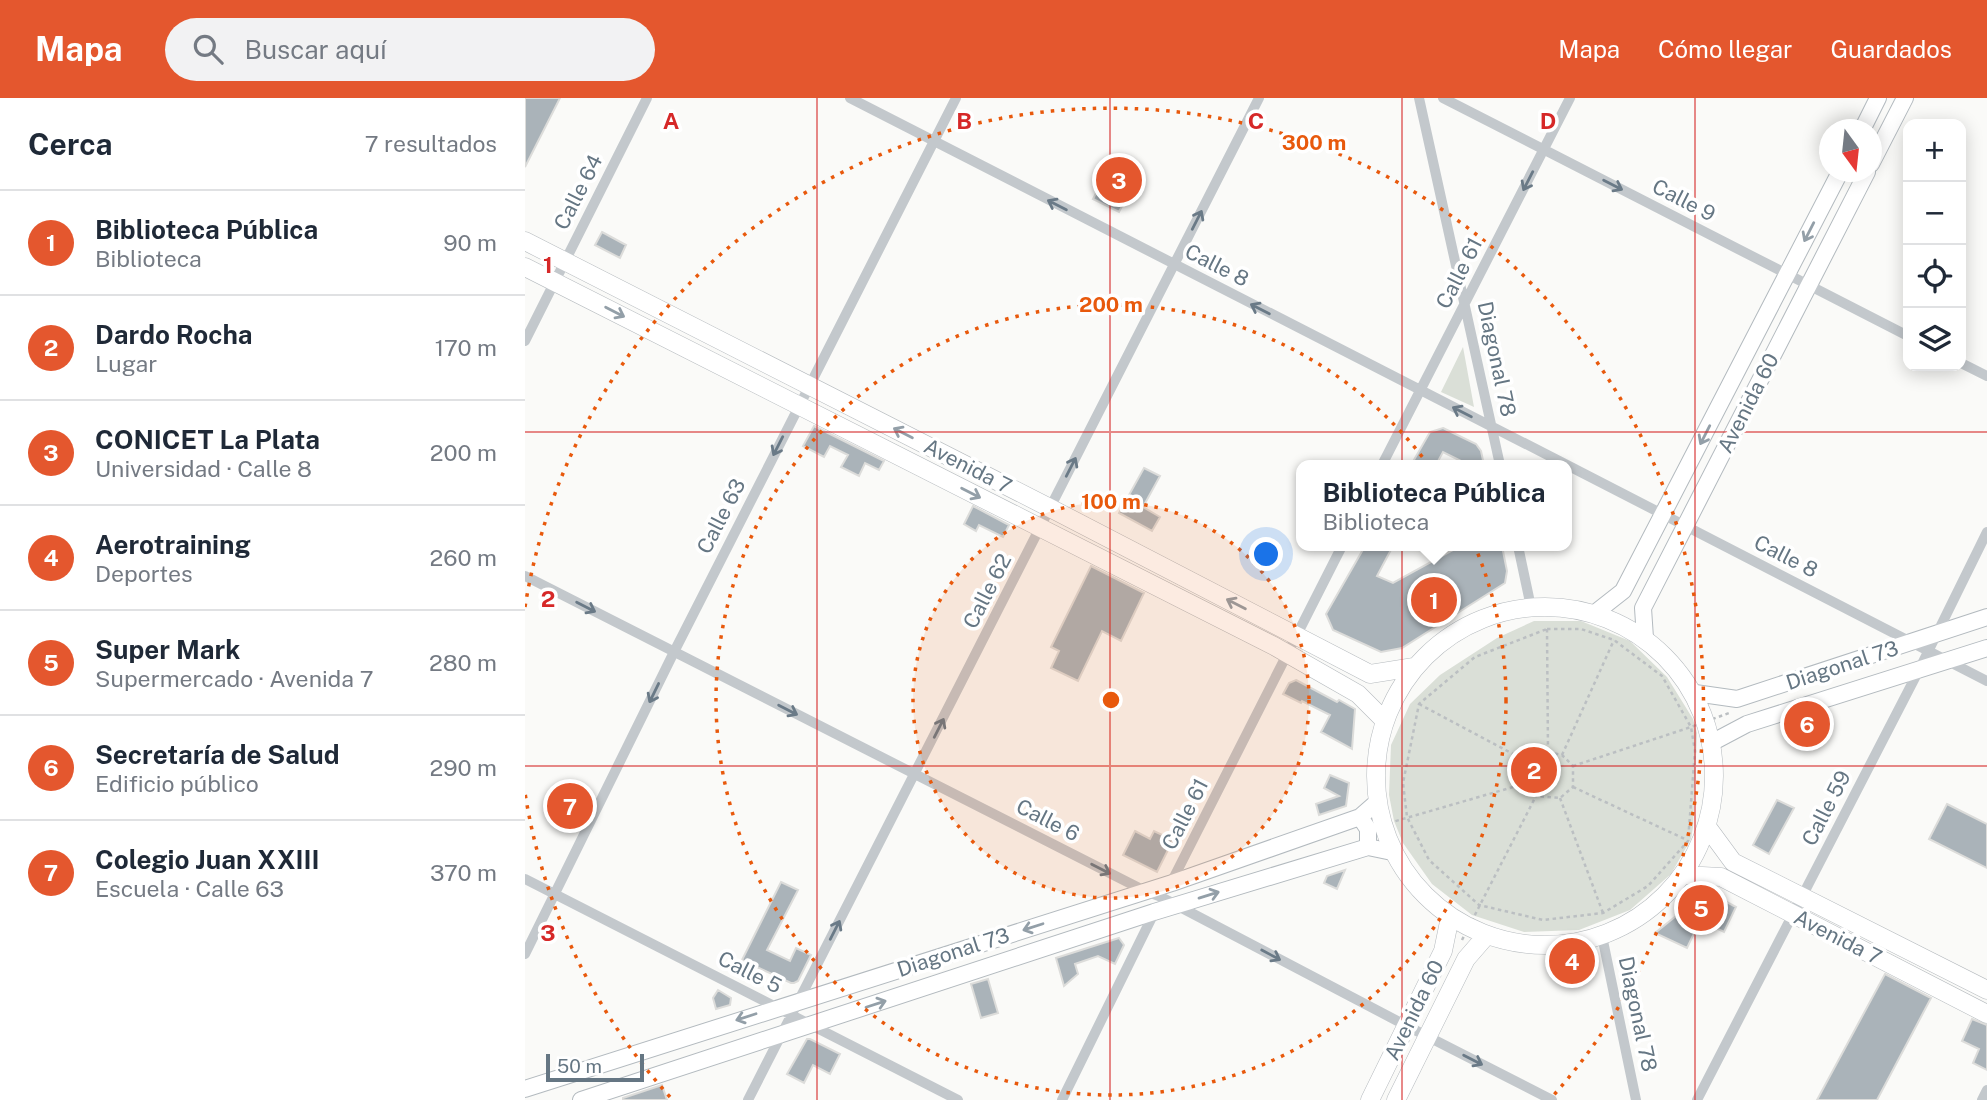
<!DOCTYPE html>
<html lang="es">
<meta charset="utf-8">
<style>
body{margin:0;font-family:"Public Sans",sans-serif;background:#f2f2f3;color:#1f2937}
.controls{position:absolute;right:21px;top:21px;display:grid;overflow:hidden;border-radius:14px;box-shadow:0 4px 18px #0003}
.controls button{width:63px;height:63px;display:grid;place-items:center;padding:0;border:0;border-bottom:2px solid #e0e1e3;background:#fff;color:#1f2937;font:35px sans-serif}
.compass{position:absolute;left:1294px;top:21px;width:63px;height:63px;border-radius:50%;background:#fff;box-shadow:0 4px 18px #0003;rotate:165deg}
.scale{position:absolute;left:21px;bottom:18px;width:98px;box-sizing:border-box;padding-left:7px;border:4px solid #657683;border-top:0;font-size:19px;line-height:24px;white-space:nowrap;color:#657683;-webkit-text-stroke:5px #fff;paint-order:stroke}
.you{position:absolute;left:742px;top:457px;width:24px;height:24px;margin:-18px;border:5px solid #fff;border-radius:50%;background:#1a73e8;box-shadow:0 0 0 10px #1a73e833}
.badge{display:grid;place-items:center;width:46px;height:46px;border-radius:50%;background:#e4572e;color:#fff;font-size:23px;font-weight:700}
.pin{position:absolute;translate:-50% -50%;border:4px solid #fff;box-shadow:0 2px 7px #0006}
.popup{position:absolute;left:771px;top:362px;width:276px;height:91px;box-sizing:border-box;display:grid;place-content:center;border-radius:14px;background:#fff;filter:drop-shadow(0 2px 5px #0005);font-size:23px;white-space:nowrap;color:#747a83}
.popup b{font-size:26px;color:#1f2937}
.popup::after{content:'';position:absolute;left:50%;top:100%;margin-left:-14px;border:14px solid transparent;border-top-color:#fff}
.list{margin:0;padding:0;list-style:none}
h2{display:flex;justify-content:space-between;align-items:center;height:91px;margin:0;padding:0 28px;font-size:30px}
h2 small{font-size:23px;font-weight:400;color:#747a83}
.list li{display:grid;grid-template-columns:46px 1fr auto;gap:21px;align-items:center;box-sizing:border-box;height:105px;padding:0 28px;border-top:2px solid #e0e1e3}
.list b{display:block;font-size:26px;white-space:nowrap}
.list p{margin:0;font-size:23px;white-space:nowrap;color:#747a83}
.list em{font-size:23px;font-style:normal;color:#747a83}
.icon{flex:none;width:38px;height:38px;fill:none;stroke:currentColor;stroke-width:2;stroke-linecap:round;stroke-linejoin:round}
.map{position:relative;flex:none;width:1462px;height:1002px;overflow:hidden}
header{display:flex;align-items:center;gap:42px;box-sizing:border-box;height:98px;padding:0 35px;background:#e4572e;color:#fff}
header strong{font-size:33px}
nav{display:flex;gap:38px;margin-inline-start:auto;font-size:24px}
.search{width:490px;height:63px;background:#f2f2f3;display:flex;align-items:center;gap:18px;box-sizing:border-box;padding:0 24px;border-radius:38px;color:#747a83;font-size:26px}
main{display:flex}
aside{flex:1;background:#fff}
.map>svg:first-child{display:block}
</style>
<header>
<strong>Mapa</strong>
<div class="search"><svg class="icon" aria-label="search" viewBox="0 0 24 24"><circle cx="10" cy="10" r="6"/><path d="M15 15l6 6"/></svg>Buscar aquí</div>
<nav><a>Mapa</a><a>Cómo llegar</a><a>Guardados</a></nav>
</header>
<main>
<aside>
<h2>Cerca<small>7 resultados</small></h2>
<ul class="list">
<li><span class="badge">1</span><div><b>Biblioteca Pública</b><p>Biblioteca</p></div><em>90 m</em></li>
<li><span class="badge">2</span><div><b>Dardo Rocha</b><p>Lugar</p></div><em>170 m</em></li>
<li><span class="badge">3</span><div><b>CONICET La Plata</b><p>Universidad · Calle 8</p></div><em>200 m</em></li>
<li><span class="badge">4</span><div><b>Aerotraining</b><p>Deportes</p></div><em>260 m</em></li>
<li><span class="badge">5</span><div><b>Super Mark</b><p>Supermercado · Avenida 7</p></div><em>280 m</em></li>
<li><span class="badge">6</span><div><b>Secretaría de Salud</b><p>Edificio público</p></div><em>290 m</em></li>
<li><span class="badge">7</span><div><b>Colegio Juan XXIII</b><p>Escuela · Calle 63</p></div><em>370 m</em></li>
</ul>
</aside>
<div class="map">
<svg width="1462" height="1002" viewBox="0 0 1462 1002">
<rect width="100%" height="100%" fill="#fafaf8"/>
<!-- green -->
<path fill="#dadfd7" d="M938 249 949 309 916 294Z
M1009 523H1056L1105 543 1142 579 1168 621 1172 635 1168 729 1166 741 1146 776 1105 812 1054 832 999 834 947 817 907 786 878 745 869 723 864 697 866 647 885 606 915 577 972 540Z"/>
<!-- building -->
<path fill="#aab3b9" stroke="#dcdcda" stroke-width="2" d="M0 0H35L0 69Z
M590 58 616 72 594 114 568 101Z
M77 134 101 147 95 160 70 147Z
M289 328 359 363 354 372 340 365 334 378 316 369 323 357 305 348 299 359 278 348Z
M918 330 951 346 956 353 959 367H937L936 363 918 354 911 367H886L905 334Z
M619 370 635 378 618 409 635 419 627 433 594 415Z
M448 408 484 427 478 439 454 427 451 433 439 426Z
M840 448H868L852 478 868 485 935 448H977L982 473 980 485 877 550 856 554 808 532 801 516Z
M566 468 619 495 596 543 577 533 553 583 526 570 534 553 526 549Z
M771 582 812 604 814 602 830 611 827 651 796 634 805 617 777 603 776 605 758 596 764 585Z
M805 677 824 685 821 708 794 717 791 706 814 698 799 690Z
M1252 702 1269 710 1244 756 1228 747Z
M1422 706 1462 726V770L1404 741Z
M610 733 625 741 629 733 648 742 632 774 598 757Z
M820 772 812 791 799 785 802 778Z
M256 784 273 792 242 852 265 863 271 850 286 857 273 883 269 885H266L217 862Z
M1185 795 1211 809 1199 834 1183 826 1180 833 1172 829 1162 850 1130 835 1177 797Z
M594 840 599 847 590 866 573 858 550 866 553 876 539 888 531 860Z
M1360 876 1406 900 1352 1002H1292Z
M463 881 473 915 456 920 446 886Z
M193 892 206 900 205 907 191 911 188 900Z
M1447 921 1462 927V972L1448 965 1454 951 1437 943Z
M282 941H285L315 956 305 976 288 967 279 985 262 976Z
M137 987 142 1002H98V1000Z"/>
<g fill="none" stroke-linecap="round" stroke-linejoin="round">
<!-- secondary casing -->
<g stroke="#b3babf" stroke-width="18">
<path id="secondary" d="M1337 32 1353 0
M1346 66 1380 0
M1070 515 1098 493 1315 74
M1120 540 1118 510 1342 74
M1170 595 1212 601 1462 519
M1188 644 1222 626 1462 550
M835 719 843 731V749
M0 991 647 785 835 719 851 705
M56 1002 629 814 843 749 867 754"/>
</g>
<!-- primary casing -->
<g stroke="#b5babe" stroke-width="19">
<path id="primary" d="M0 143 525 410 845 576 889 569
M0 169 749 548 833 596 859 622
M851 678a169 169 0 1 1 338 0a169 169 0 1 1-338 0Z
M1183 730 1208 764 1462 892
M1158 777 1196 779 1462 916
M845 1002 918 853 925 819
M871 1002 941 861 961 838"/>
</g>
<!-- path -->
<path stroke="#bbbfc2" stroke-width="2.5" stroke-dasharray="3.5 3.5" stroke-linecap="butt" d="M1022 531H1056L1089 542 1137 578 1166 629 1170 653 1163 743 1123 788 1078 815 1018 822 954 807 904 762 882 719 878 685 894 606 950 559Z
M1022 531 1023 654
M894 606 1005 665
M1023 654 1037 657 1048 668V689L1035 700 1011 698 1002 685 1005 665Z
M1037 657 1089 542
M1048 668 1166 629 1204 615
M1048 689 1162 742
M1035 700 1078 815
M857 727 1002 685
M937 842 1011 698"/>
<!-- minor -->
<path stroke="#c3c8cc" stroke-width="10" d="M325 0 1042 367
M894 0 975 367
M918 0 1383 238
M0 243 122 0
M1436 265 1462 278
M857 367 1045 0
M1042 367 1462 583
M993 448 1006 509
M0 478 620 793 634 798 882 928 1027 1002
M0 781 433 1002
M645 787 817 448
M1077 838 1111 1002
M0 856 149 554 431 0
M223 1002 734 0
M537 1002 630 813
M1172 1002 1394 572 1462 434
M1457 1002 1462 992"/>
<!-- secondary -->
<use href="#secondary" stroke="#fff" stroke-width="16"/>
<!-- primary -->
<use href="#primary" stroke="#fff" stroke-width="18"/>
</g>
<!-- one-way arrows -->
<defs><path id="oneway-shaft" d="M-6 0H5M1.5-3L5.5 0L1.5 3" fill="none" stroke-width="1.6" stroke-linecap="round" stroke-linejoin="round" transform="scale(1.75)"/></defs>
<g stroke="#6a7a87">
<use href="#oneway-shaft" transform="translate(1003 83) rotate(117)"/>
<use href="#oneway-shaft" transform="translate(1088 87) rotate(27)"/>
<use href="#oneway-shaft" transform="translate(532 107) rotate(-153)"/>
<use href="#oneway-shaft" transform="translate(672 122) rotate(-63)"/>
<use href="#oneway-shaft" transform="translate(735 211) rotate(-153)"/>
<use href="#oneway-shaft" transform="translate(937 314) rotate(-153)"/>
<use href="#oneway-shaft" transform="translate(253 348) rotate(117)"/>
<use href="#oneway-shaft" transform="translate(546 369) rotate(-63)"/>
<use href="#oneway-shaft" transform="translate(61 509) rotate(27)"/>
<use href="#oneway-shaft" transform="translate(129 595) rotate(116)"/>
<use href="#oneway-shaft" transform="translate(263 612) rotate(27)"/>
<use href="#oneway-shaft" transform="translate(414 630) rotate(-63)"/>
<use href="#oneway-shaft" transform="translate(576 771) rotate(27)"/>
<use href="#oneway-shaft" transform="translate(310 832) rotate(-63)"/>
<use href="#oneway-shaft" transform="translate(746 857) rotate(28)"/>
<use href="#oneway-shaft" transform="translate(948 962) rotate(27)"/>
</g>
<g stroke="#939fa8">
<use href="#oneway-shaft" transform="translate(1284 134) rotate(117)"/>
<use href="#oneway-shaft" transform="translate(90 214) rotate(27)"/>
<use href="#oneway-shaft" transform="translate(378 335) rotate(-153)"/>
<use href="#oneway-shaft" transform="translate(1180 337) rotate(117)"/>
<use href="#oneway-shaft" transform="translate(446 395) rotate(27)"/>
<use href="#oneway-shaft" transform="translate(711 506) rotate(-153)"/>
<use href="#oneway-shaft" transform="translate(684 797) rotate(-17)"/>
<use href="#oneway-shaft" transform="translate(508 829) rotate(162)"/>
<use href="#oneway-shaft" transform="translate(351 906) rotate(-18)"/>
<use href="#oneway-shaft" transform="translate(221 919) rotate(162)"/>
</g>
<!-- grid -->
<path fill="none" stroke="#d62828" stroke-width="2" stroke-opacity="0.55" d="M292 0V1002M585 0V1002M877 0V1002M1170 0V1002M0 334H1462M0 668H1462"/>
<!-- distance rings -->
<circle cx="586" cy="602" r="198" fill="#e8590c" fill-opacity=".12"/>
<g fill="none" stroke="#e8590c" stroke-width="3.5" stroke-dasharray="3.5 7">
<circle cx="586" cy="602" r="198"/>
<circle cx="586" cy="602" r="395"/>
<path d="M145 999A593 593 0 0 1 0 695M0 509A593 593 0 1 1 1027 999"/>
</g>
<g text-anchor="middle" dominant-baseline="central" stroke-width="7" stroke-linejoin="round" paint-order="stroke">
<!-- street labels -->
<g font-size="21" fill="#657683" stroke="#fff">
<text transform="translate(53 94) rotate(-63)">Calle 64</text>
<text transform="translate(1159 102) rotate(27)">Calle 9</text>
<text transform="translate(692 167) rotate(27)">Calle 8</text>
<text transform="translate(934 175) rotate(-63)">Calle 61</text>
<text transform="translate(972 261) rotate(78)">Diagonal 78</text>
<text transform="translate(1223 305) rotate(-63)">Avenida 60</text>
<text transform="translate(443 368) rotate(27)">Avenida 7</text>
<text transform="translate(196 418) rotate(-63)">Calle 63</text>
<text transform="translate(1261 458) rotate(27)">Calle 8</text>
<text transform="translate(462 493) rotate(-63)">Calle 62</text>
<text transform="translate(1317 567) rotate(-18)">Diagonal 73</text>
<text transform="translate(1301 710) rotate(-63)">Calle 59</text>
<text transform="translate(660 716) rotate(-63)">Calle 61</text>
<text transform="translate(523 722) rotate(27)">Calle 6</text>
<text transform="translate(1313 839) rotate(27)">Avenida 7</text>
<text transform="translate(428 854) rotate(-18)">Diagonal 73</text>
<text transform="translate(225 874) rotate(27)">Calle 5</text>
<text transform="translate(889 912) rotate(-64)">Avenida 60</text>
<text transform="translate(1113 916) rotate(78)">Diagonal 78</text>
</g>
</g>
<g font-size="23" text-anchor="middle" font-weight="bold" fill="#d62828" stroke="#fff" stroke-width="7" stroke-linejoin="round" paint-order="stroke">
<text x="146" y="31">A</text>
<text x="439" y="31">B</text>
<text x="731" y="31">C</text>
<text x="1023" y="31">D</text>
<text x="23" y="175">1</text>
<text x="23" y="509">2</text>
<text x="23" y="843">3</text>
</g>
<circle cx="586" cy="602" r="10" fill="#e8590c" stroke="#fff" stroke-width="3.5"/>
<g font-size="21" text-anchor="middle" font-weight="bold" fill="#e8590c" stroke="#fff" stroke-width="7" stroke-linejoin="round" paint-order="stroke">
<text x="789" y="52">300 m</text>
<text x="586" y="214">200 m</text>
<text x="586" y="411">100 m</text>
</g>
</svg>
<div class="controls">
<button>+</button>
<button>−</button>
<button><svg class="icon" aria-label="locate" viewBox="0 0 24 24"><circle cx="12" cy="12" r="6"/><path d="M12 2v4M12 18v4M2 12h4M18 12h4"/></svg></button>
<button><svg class="icon" aria-label="layers" viewBox="0 0 24 24"><path d="M12 4l9 5-9 5-9-5zM3 14l9 5 9-5"/></svg></button>
</div>
<svg class="compass" viewBox="-18 -18 36 36"><path d="M0-13l5 13h-10z" fill="#e53935"/><path d="M0 13l5-13h-10z" fill="#747a83"/></svg>
<div class="scale">50 m</div>
<div class="you"></div>
<div class="pin badge" style="left:909px;top:502px">1</div>
<div class="popup"><b>Biblioteca Pública</b>Biblioteca</div>
<div class="pin badge" style="left:1009px;top:672px">2</div>
<div class="pin badge" style="left:594px;top:82px">3</div>
<div class="pin badge" style="left:1047px;top:863px">4</div>
<div class="pin badge" style="left:1176px;top:810px">5</div>
<div class="pin badge" style="left:1282px;top:626px">6</div>
<div class="pin badge" style="left:45px;top:708px">7</div>
</div>
</main>
